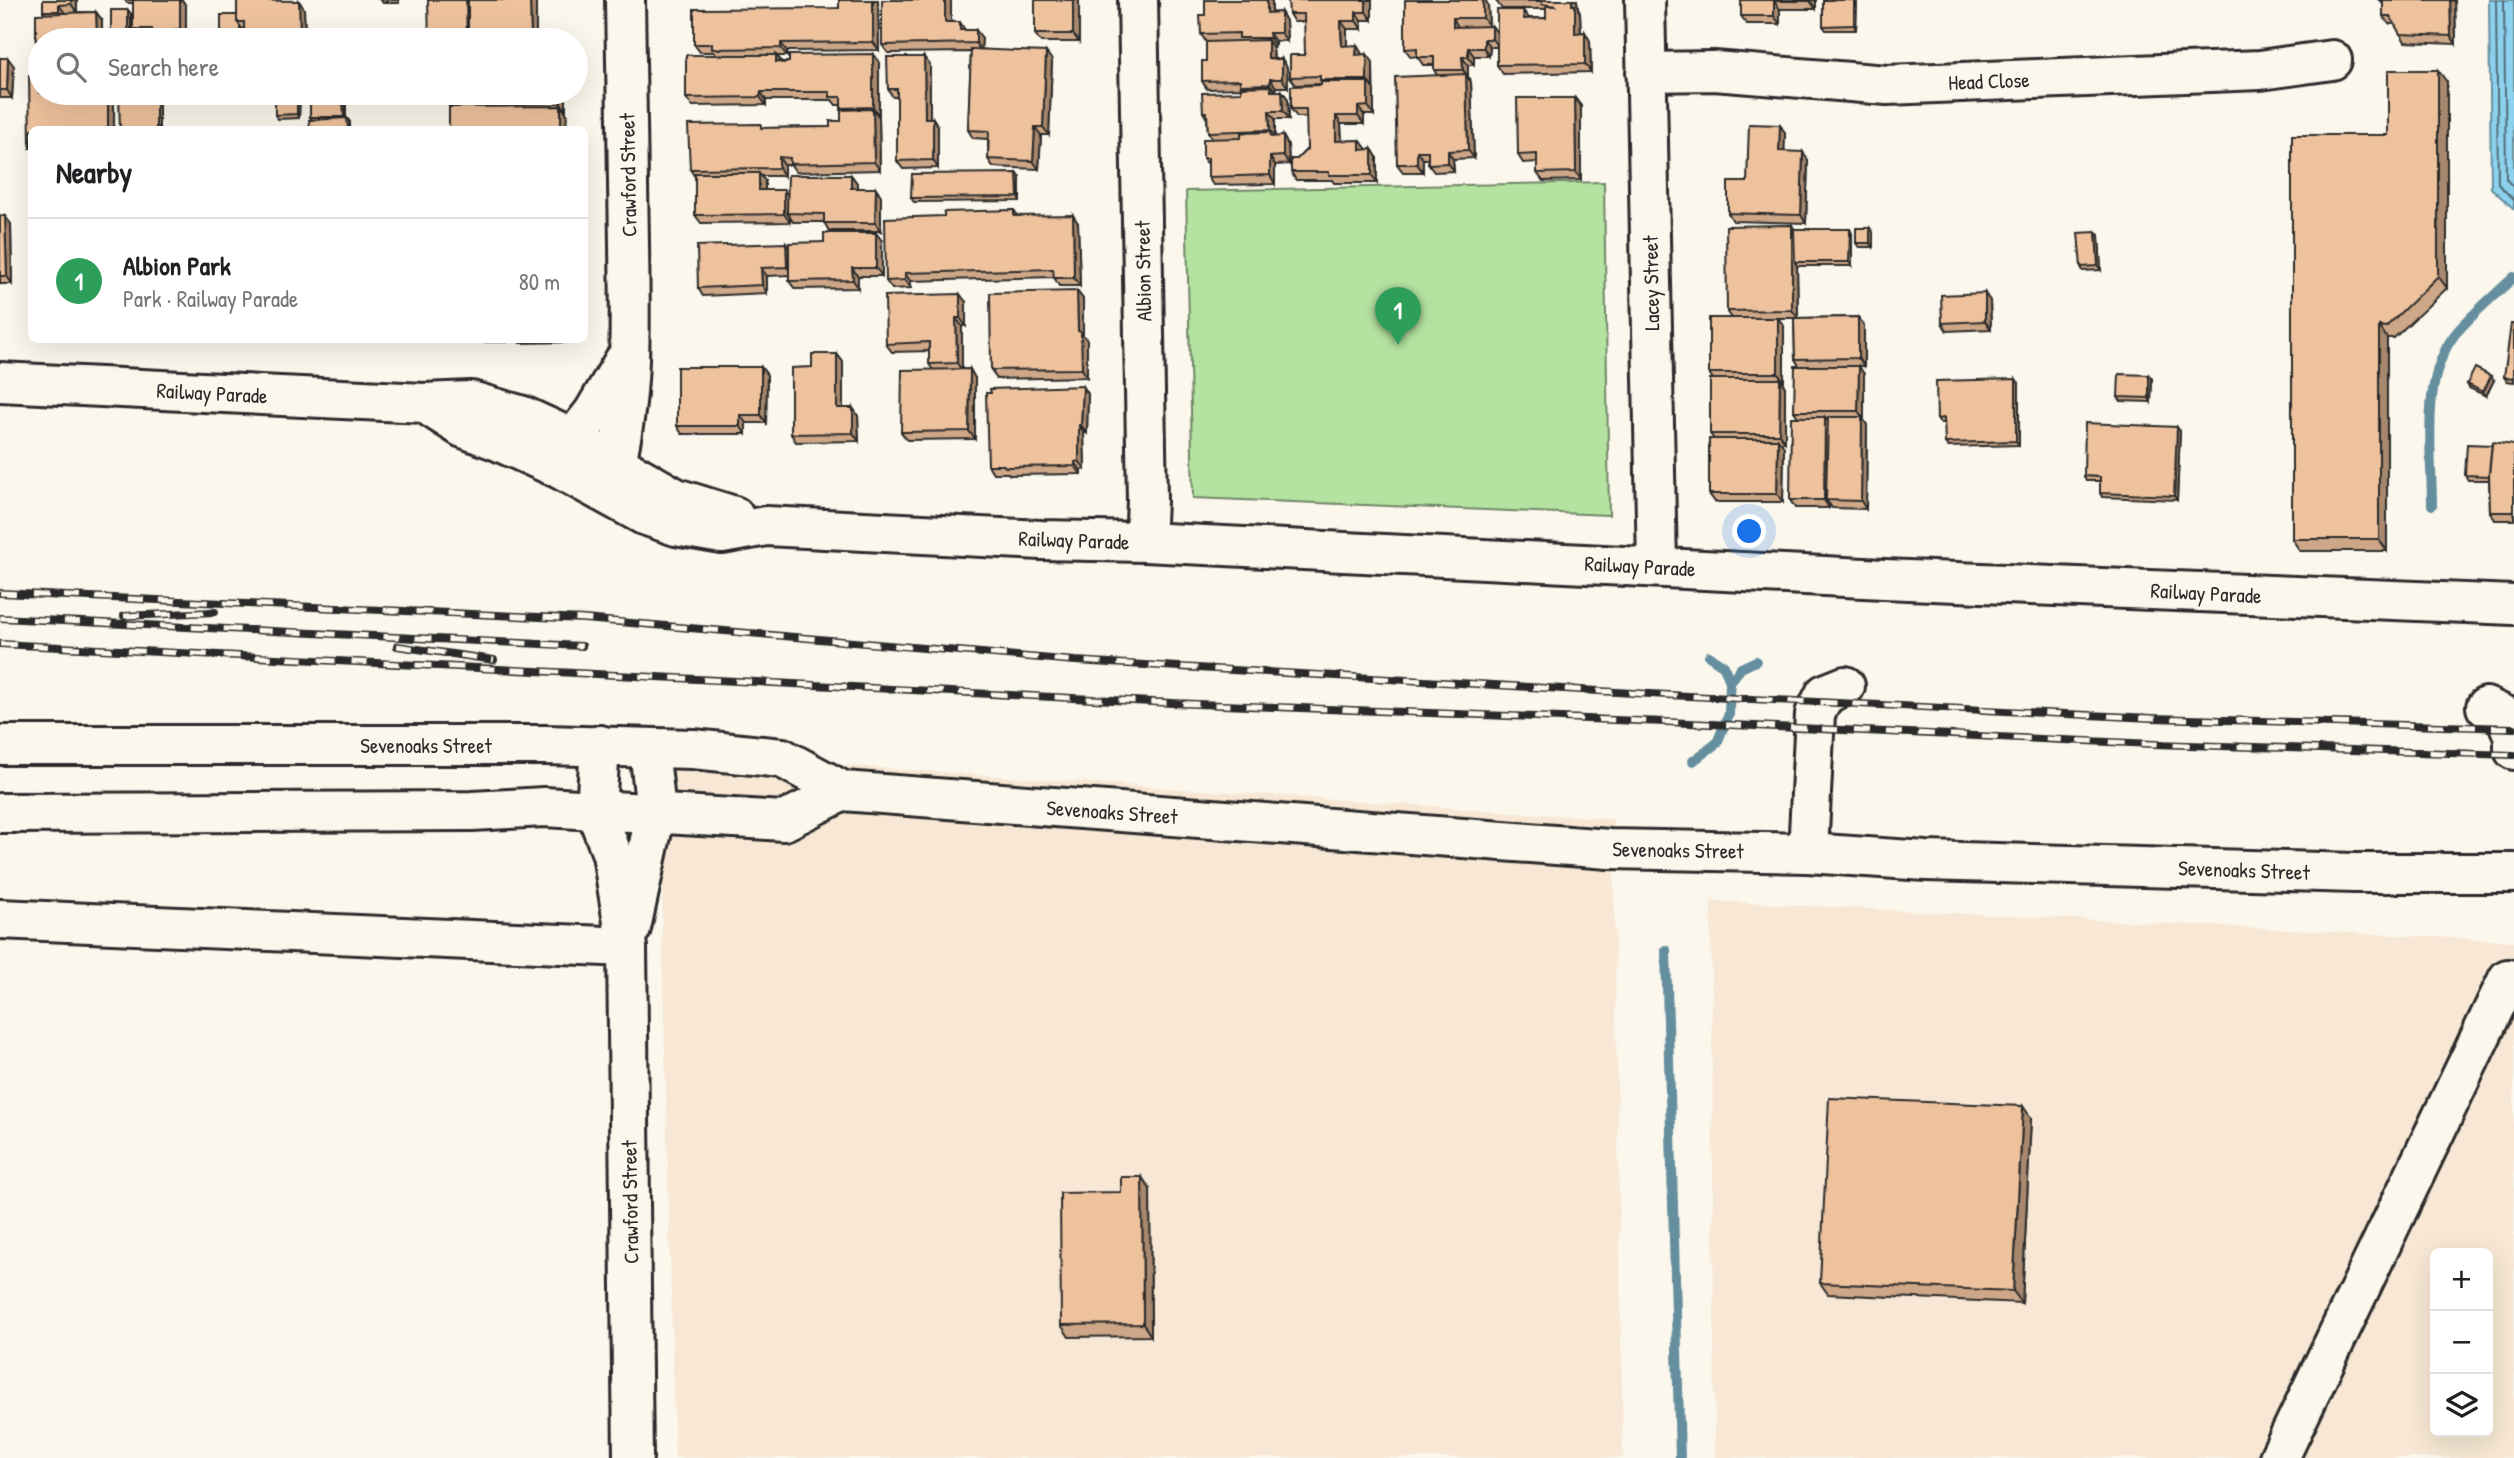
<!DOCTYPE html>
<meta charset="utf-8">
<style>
body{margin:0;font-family:"Patrick Hand",sans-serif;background:#f2f2f2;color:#202124}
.controls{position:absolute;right:21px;bottom:21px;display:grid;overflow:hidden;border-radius:10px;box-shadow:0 7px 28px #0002}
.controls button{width:63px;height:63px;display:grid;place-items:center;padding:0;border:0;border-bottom:2px solid #e0e0e0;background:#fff;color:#202124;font:35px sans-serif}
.you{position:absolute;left:1750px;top:532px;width:24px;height:24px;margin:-18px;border:5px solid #fff;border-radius:50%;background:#1a73e8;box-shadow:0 0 0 10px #1a73e833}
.badge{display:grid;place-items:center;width:46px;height:46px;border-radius:50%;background:#1f6fb2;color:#fff;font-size:23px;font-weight:700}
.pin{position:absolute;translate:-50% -58px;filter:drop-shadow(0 2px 4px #0008)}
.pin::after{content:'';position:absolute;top:37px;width:24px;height:21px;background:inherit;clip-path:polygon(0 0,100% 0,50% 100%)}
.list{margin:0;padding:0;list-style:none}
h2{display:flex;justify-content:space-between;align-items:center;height:91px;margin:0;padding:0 28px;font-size:30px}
h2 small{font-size:23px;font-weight:400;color:#757577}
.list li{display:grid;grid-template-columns:46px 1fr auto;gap:21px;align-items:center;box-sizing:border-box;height:126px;padding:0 28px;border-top:2px solid #e0e0e0}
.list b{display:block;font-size:26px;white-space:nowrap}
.list p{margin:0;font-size:23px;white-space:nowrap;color:#757577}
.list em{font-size:23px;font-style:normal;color:#757577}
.icon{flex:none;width:38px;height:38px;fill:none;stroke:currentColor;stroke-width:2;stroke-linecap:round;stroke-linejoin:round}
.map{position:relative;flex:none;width:2514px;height:1458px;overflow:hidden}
.search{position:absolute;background:#fff;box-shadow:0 7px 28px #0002;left:28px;top:28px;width:560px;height:77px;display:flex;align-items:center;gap:18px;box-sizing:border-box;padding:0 24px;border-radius:38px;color:#757577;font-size:26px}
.panel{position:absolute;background:#fff;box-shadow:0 7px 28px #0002;left:28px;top:126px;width:560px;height:217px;border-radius:10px}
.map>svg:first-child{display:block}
</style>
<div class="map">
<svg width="2514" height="1458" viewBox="0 0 2514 1458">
<rect width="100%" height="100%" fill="#fbf7ec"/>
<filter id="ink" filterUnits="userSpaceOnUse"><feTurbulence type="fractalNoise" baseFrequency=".0143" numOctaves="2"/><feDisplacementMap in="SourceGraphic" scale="14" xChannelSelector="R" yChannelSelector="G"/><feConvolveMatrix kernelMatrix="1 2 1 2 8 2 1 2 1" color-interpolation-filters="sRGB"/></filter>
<g filter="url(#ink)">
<!-- built -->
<path fill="#f7e7d4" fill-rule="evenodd" d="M666 753 1613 819 1623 1458H675L662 931Z
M1711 901 2514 941V1458H1715ZM2435 1253H2488V1432H2435Z"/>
<!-- green -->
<path fill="#b4e2a1" stroke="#708666" stroke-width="2" d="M1604 182 1609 515 1193 498 1186 191Z"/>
<!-- water -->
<path fill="#8cd1ed" stroke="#658f9f" stroke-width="2" d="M2489 0H2514V209L2491 188Z"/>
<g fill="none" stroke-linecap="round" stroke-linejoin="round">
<!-- shore -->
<path stroke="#526d79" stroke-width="2" d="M2496 0 2498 184 2514 200
M2504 0 2506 179 2514 188"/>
<!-- stream -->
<path stroke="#658f9f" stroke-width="10" d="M2432 505C2432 450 2420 378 2456 333 2473 313 2495 295 2514 277
M1709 656 1724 666 1730 682
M1693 761 1717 743 1729 714 1730 682 1741 668 1756 661
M1666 950 1680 1458"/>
<!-- minor casing -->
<g stroke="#2b2b2b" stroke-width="44">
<path id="minor" d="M1138 0 1147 501 1145 542
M1645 0 1657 566
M1646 72 1714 71 1887 85 2260 70 2332 60
M0 382 424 403 471 401 523 416 573 439 676 498 734 516
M424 403 463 428 498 441 560 469 644 515 676 526 722 534 766 526 1041 540 1145 542 1884 579 2514 605
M563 462 573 439 594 412 624 361
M609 487C634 409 630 325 629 244 628 163 626 81 625 0
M2486 707 2506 716 2514 738V750
M600 745 596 811 612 854 627 947 633 1458
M1808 853 1815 714 1825 694 1845 686
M0 919 627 947
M631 928 656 812 649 748
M2279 1458 2508 979"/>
</g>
<!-- major casing -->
<g stroke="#2b2b2b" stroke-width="44">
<path id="major" d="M0 745H545L693 749 782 758 843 791 1609 849 1808 853 1926 861 2355 873H2514
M0 813 472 811 544 807 784 821 843 791"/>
</g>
<!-- minor -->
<use href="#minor" stroke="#fbf7ec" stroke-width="38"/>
<!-- major -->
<use href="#major" stroke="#fbf7ec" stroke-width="38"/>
<!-- rail casing -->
<g stroke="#2b2b2b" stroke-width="8">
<path id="rail" d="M0 593 584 619 1075 661 1668 695 2152 718 2514 728
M124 616 215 612
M0 618 582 646
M0 644 1172 703 1666 722 2154 744 2514 755
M397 646 494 660"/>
</g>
<!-- rail -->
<use href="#rail" stroke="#fbf7ec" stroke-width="5" stroke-dasharray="16" stroke-linecap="butt"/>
</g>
<!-- wall -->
<path fill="#cda787" stroke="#2b2b2b" stroke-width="2" d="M43 0H77V12H96L102 20 40 40V59L36 54 45 14 43 11Z
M125 0H182L186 6V37L179 38V40H155L152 37H138L133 29V3H127Z
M380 0H399V3H383Z
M839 0H878L879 50 787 51V56H777L782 62H879V115H878L879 117 880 170 796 172 791 165H784V176H761L765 181V190L788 195 851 175 857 183V188H876L881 196V231H829L824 222H793L790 217V222L701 223 695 215V177L690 169 765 128 830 127 841 121 843 110 841 105H836L832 100H766V105L692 106 686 98 716 55 714 52H700L694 44 839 8Z
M882 0H951V22H960L965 30 982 38 981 49 1052 60 1049 135H1041L1039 169 993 167 988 159V139L973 138 968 130 971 52 888 53 882 45Z
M1079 0V42H1041L1035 34Z
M1205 0H1271L1272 2V13L1281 12 1286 21 1287 41H1275V46H1272L1273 48 1274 59H1282L1287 67 1288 87H1276V91H1282L1288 99 1289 119H1275V137L1283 136 1288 145 1289 164 1275 165V184L1213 185 1208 177V164L1203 158 1212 138 1208 132 1207 119 1203 112 1241 92V88L1207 89 1202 81 1206 61V42L1201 34 1205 15Z
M1372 0V20H1361L1362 29H1347V46L1362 54 1373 62 1374 115H1364V124H1341L1342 141 1360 140 1366 149H1372L1377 157V183H1334L1332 180H1296L1291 172 1297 159 1307 149V117H1297L1291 109 1321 85V84L1296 85 1290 77 1305 55V22H1294L1289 14Z
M1405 0H1485L1488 5 1489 26H1492L1497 33 1529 18H1546V9H1502L1496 1 1577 0 1578 9 1580 13 1581 33 1585 32 1590 41 1591 72 1503 74 1497 65V47H1490L1489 56H1474V65H1468V78L1471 82 1474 158 1453 159 1454 171 1434 172 1428 164V159H1423V172H1403L1397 164 1437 75 1434 70V65H1423L1417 56 1411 57 1405 49Z
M1741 0H1816V9H1780V24H1747L1741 16Z
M1823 0H1857L1856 30H1826L1823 26Z
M2379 0H2455L2456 44 2405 42 2395 24H2389L2383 16V3Z
M295 1H299L304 9 305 40H249L244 33V30H243V40H221L237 15Z
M128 10 131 14V40H112L111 39Z
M0 58 14 66 12 98H0Z
M930 65V118L938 126V168L903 169 897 161V97H893L888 89Z
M2447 82V288L2394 338H2387V551H2300L2292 539 2388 135Z
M275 93H300L299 118 278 119 275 115Z
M449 93H566V111H564L567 114 451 107 449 105Z
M1575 98 1581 106V180L1543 181 1537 173V162L1523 163 1518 155Z
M343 101 346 105V118L350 122V130H310L312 120 310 117Z
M1780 125 1785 133 1784 152 1808 160 1806 223 1733 221 1728 213Z
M1020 177V201L914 202 911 198Z
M1014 210 1018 216 1078 223 1080 286H1059L1054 277 910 281 911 288 892 289 886 281 944 216Z
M0 216 11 224 12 284H0Z
M1870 228 1873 232V247H1859L1856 243Z
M1794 229H1850L1852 234V266H1797L1798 318 1858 317 1864 325V366H1857L1864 374 1863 419 1867 425 1866 509 1832 508 1830 505 1829 508H1795L1790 500 1798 417 1794 411 1799 366 1795 359 1794 318H1778L1784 326V381H1781L1785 387V442H1780L1784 447 1783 502H1715L1709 494 1714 439 1710 434 1713 379 1709 373 1732 318 1727 311Z
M876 233 882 241V276H858V288L795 289 789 281V275L767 276V293L703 296 698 288 789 247 824 242Z
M2099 236 2101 270 2083 271 2081 267Z
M1077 291 1083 299V335L1087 340V377L997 379 991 370Z
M1990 301 1991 329 1947 331 1942 323Z
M966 302V326H962V369L975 378V439L907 440 901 432 933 370 929 364V351L892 352 886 344Z
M2514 324V382L2507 381 2504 377Z
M462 340H507V342H464Z
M518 340H572V342L520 343Z
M837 354 843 362V408H853L858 416 859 441 796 442 791 434 812 367Z
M761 367 767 375 766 423H746V434H682L677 426Z
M2152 379 2151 402 2121 401 2118 397Z
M2494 380 2486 396 2469 388 2467 384Z
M2019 383V445L1948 447 1945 443V423H1940L1937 419Z
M1083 386 1088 394 1087 433H1084L1085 469 1081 470V474L1010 475 1008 473H993L988 465Z
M2180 431 2177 500 2102 497 2100 493V481H2086L2084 476Z
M2492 445H2514V520H2495L2490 512 2489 480H2468L2465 475Z
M2031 1118 2022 1303 1828 1294 1820 1283Z
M1150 1189 1151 1336 1069 1337 1061 1325 1121 1192Z"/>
<!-- shaded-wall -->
<path fill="#a7886e" stroke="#2b2b2b" stroke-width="2" d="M71 0H77V12L71 4Z
M180 0H182L186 6V37L180 29Z
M466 0H471L472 40H467Z
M530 0H536V40H531Z
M873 0H878L879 50 873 42Z
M945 0H951V30L945 22Z
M1073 0H1079V42L1073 34Z
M1267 0H1271L1272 2V21L1267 13Z
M1366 0H1372V20L1366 12Z
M1483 0H1485L1488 5 1489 26 1483 18Z
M1572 0H1577L1578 9 1580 13 1581 41 1575 33Z
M1810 0H1816V9L1810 1Z
M1854 0H1857L1856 30 1854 25Z
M2450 0 2455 1 2456 44 2451 36Z
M299 1 304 9 305 40H304L300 34Z
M1774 1 1780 9V24L1774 16Z
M59 5 65 13V19L59 11Z
M128 10 131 14V40L128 39Z
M1523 10 1529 18V27L1524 19Z
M96 12 102 20V40H97Z
M1281 12 1286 21 1287 41 1281 33Z
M1356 12 1361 20 1362 29 1356 21Z
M1453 18 1458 27H1453Z
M1341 21 1347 29V54L1342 46Z
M240 26 243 30V40H240Z
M1492 26 1498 34V47L1492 39Z
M173 29 179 38V40H176L173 36Z
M976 30 982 38 981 52 976 43Z
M1585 32 1590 41 1591 72 1585 64Z
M1269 33 1275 41V46L1270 38Z
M1484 39 1490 47 1489 56 1484 48Z
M1268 40 1273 48 1274 67 1268 59Z
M781 43 787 51V56L781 48Z
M1357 45 1362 54V63L1356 55Z
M1468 48 1474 56V65L1468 57Z
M1046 52 1052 60 1049 135 1043 127Z
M873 54 879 62V115L873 107Z
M1367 54 1373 62V88L1367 80Z
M776 55 782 63 776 62Z
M924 57 930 65V126L925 118Z
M1462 57 1468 65V78L1463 70Z
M8 58 14 66 12 98 7 90Z
M1282 59 1287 67 1288 87 1282 79Z
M2438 70 2447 82V288L2438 276Z
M1466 74 1471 82 1474 158 1468 150Z
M1270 79 1276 87V92L1270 84Z
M1368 82 1374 90V115L1368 106Z
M1282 91 1288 99 1289 119 1283 111Z
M761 92 766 100V105L760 97Z
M108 93H114V130H108Z
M156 93H159V130H156Z
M297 93H300L299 118 297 114Z
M560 93H566V111L561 103Z
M1575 98 1581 106V180L1576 172Z
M343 101 346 105V121L344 117Z
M561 106 567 114 566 130H561Z
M1358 107 1364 115V124L1358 116Z
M873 109 879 117 880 170 874 162Z
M1269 111 1275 119V138L1270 130Z
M1336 116 1341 124 1342 149 1336 141Z
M347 118 350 122V130H348Z
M933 118 938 126V168L933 160Z
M1780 125 1785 133 1784 159 1779 151Z
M1035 127 1041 135 1039 169 1033 161Z
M1283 136 1288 145 1289 164 1283 156Z
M1360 140 1366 148V158L1360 150Z
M1372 149 1377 157V183L1372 175Z
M1417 151 1423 159V172L1417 164Z
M1448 151 1453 159 1454 171 1448 163Z
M1803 152 1808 160 1806 223 1801 215Z
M779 157 784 165V176L779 168Z
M1270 157 1275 165V184L1270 175Z
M759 173 765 181V198L759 190Z
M1017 173 1020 177V201L1018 197Z
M851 175 857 183V196L851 188Z
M876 188 881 196V231L875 223Z
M784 190 790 198 787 213 790 217V222L784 214Z
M1073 215 1078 223 1080 286 1074 278Z
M5 216 11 224 12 284 7 276Z
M1792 225 1797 233 1795 262 1797 266 1798 318 1792 310Z
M1870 228 1873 232V247L1870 243Z
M1850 229 1852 234V266L1849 262Z
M2096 232 2099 236 2101 270 2098 266Z
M876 233 882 241V276L876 268Z
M786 243 791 251 792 275 787 267Z
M761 268 767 276V293L762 285Z
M852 268 858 276V288L853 280Z
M905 273 910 281 911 288 905 280Z
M1077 291 1083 299V335L1087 340V377L1082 369 1078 331Z
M1985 293 1990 301 1991 329 1985 321Z
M960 294 966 302V326L960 318Z
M1858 317 1864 325V366L1858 358Z
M956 318 962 326V371L957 363Z
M1778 318 1784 326V381L1778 373Z
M2379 326 2387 338V551L2379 539Z
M837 354 843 362V416L837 408Z
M1859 366 1864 374V419L1858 411Z
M761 367 767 375 766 423 761 415Z
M970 369 975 378V439L969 431Z
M2149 375 2152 379 2151 402 2149 398Z
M2491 376 2494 380 2486 396 2483 392Z
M1780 379 1785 387V442L1779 434Z
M2016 379 2019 383V445L2016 441Z
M1083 386 1088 394 1087 433 1081 425Z
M853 408 858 416 859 441 853 433Z
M740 415 746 423V434L740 426Z
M1825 417 1831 425 1826 500 1830 505 1829 508 1824 500Z
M1862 417 1867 425 1866 509 1861 501Z
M1079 425 1084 433 1085 469 1079 461Z
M2177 427 2180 431 2177 500 2174 496Z
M1778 439 1784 447 1783 502 1777 494Z
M1075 462 1081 470V474L1075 466Z
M2023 1106 2031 1118 2022 1303 2013 1291Z
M1142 1177 1150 1189 1151 1336 1143 1324Z"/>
<!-- building -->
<path fill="#eec29d" stroke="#2b2b2b" stroke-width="2" d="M43 0H71V4L59 5V11H43Z
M133 0H180V29H173V36H152V29H133Z
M237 0 299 1 300 34H288V40H254L253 33H244V22H237Z
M428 0H466L467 40H429Z
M468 0H530L531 40H468Z
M839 0H873V42L781 43V48L712 49V44H694V9L839 8Z
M882 0H945V22H960V30H976V43L882 45Z
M1035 0H1073V34H1035Z
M1205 0H1267V13L1281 12V33H1269L1270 38H1239V33L1201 34 1200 15H1205Z
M1288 0H1366V12H1356V21H1341V34L1342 46 1357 45 1356 55 1367 54V80H1320V76L1290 77V55H1305L1304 14H1289Z
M1405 0H1483V18H1453V27L1492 26V39H1484V48H1468V57H1462L1463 70H1434V57H1417V48L1405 49Z
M1496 0H1572V5H1575V33L1585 32V64L1497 65V10H1523L1524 19 1546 18V6H1557L1542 4V1H1496Z
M1741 0H1810V1H1774V16H1741Z
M1823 0H1854V25L1823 26Z
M2383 0H2450L2451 36 2400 34 2390 16H2383Z
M111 10H128V39H111Z
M96 12 97 40H40V54H36V14Z
M221 15H237V22L240 26V40H221Z
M1268 40V59H1282V79H1270V84L1240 85V80L1202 81V61H1206V42Z
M971 49 1046 52 1043 127H1035L1033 161 988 159 989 131 968 130Z
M873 54V107L841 108V97H830V92H761L760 97 686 98V55H776V62L785 63 789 62V55Z
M887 57H924L925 118H933V160L897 161V89H888Z
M0 58H8L7 90H0Z
M2388 70H2438V276L2386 327 2379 326V539H2292V135H2388Z
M1466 74 1468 150 1448 151V163L1428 164V151H1417V164H1397L1395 77Z
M29 75H40V93H108V130H32V148H30Z
M1321 82H1368V106L1358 107V116H1336V141L1360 140V150L1372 149V175H1329V172H1291V159H1297L1307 149 1306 109H1291V86L1321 85Z
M1271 86V91H1282L1283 111H1269L1270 130 1208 132 1207 112H1203L1202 93 1241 92V87Z
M119 93H156V130H120Z
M275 93H297V114L275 115Z
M449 93H560L561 103 449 105Z
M1517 98H1575L1576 172 1537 173V154L1518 155Z
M343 101 344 117H310V102Z
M561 106V130H449V107Z
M873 109 874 162 790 164V158L779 157V168L690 169 688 125 761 124V128L830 127V121H841V110Z
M347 118 348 130H310L309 120Z
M1749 124 1780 125 1779 151 1803 152 1801 215 1728 213V182H1747Z
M1270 132 1271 137 1283 136V156L1270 157V175L1208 177V158H1203V139L1241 138V133Z
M695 173H759V190H784V214L695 215Z
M1017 173 1018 197 911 198 912 174Z
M788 175H851V188H876L875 223H824V214L787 213Z
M1014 210V216L1073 215 1074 278H1054L1053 269 905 273V280L886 281 885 218 944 216V212Z
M0 216H5L7 276H0Z
M1792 225V310L1727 311 1726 226Z
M1856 228H1870V243H1856Z
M1794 229H1850L1849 262H1795Z
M2096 232 2098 266 2081 267 2078 233Z
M824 233H876V268H852L853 280 789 281V243L824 242Z
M786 243 787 267 761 268 762 285 698 288 697 246Z
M1077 291 1078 331 1081 332 1082 369 991 370 990 293Z
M1985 293V321L1942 323 1941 295Z
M960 294V318H956L957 363 929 364V342L886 344 885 296Z
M1858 317V358L1795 359 1794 318Z
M1709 318H1778V373H1709Z
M2511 324H2514V378L2504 377Z
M812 354H837V408H853V433L791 434V368L812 367Z
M1795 366H1859L1858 411H1794Z
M677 367H761V415H740V426H677Z
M2475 368 2491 376 2483 392 2467 384Z
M970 369 969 431 901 432 902 370Z
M2119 374 2149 375V398L2118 397Z
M1710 379H1780L1779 434H1710Z
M2016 379V441L1945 443 1944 418 1937 419 1936 381Z
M1083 386 1081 425H1079V461L1075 462V466L1005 467 1004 465H988L986 393H991L990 389Z
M1791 417H1825L1824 500H1790Z
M1828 417H1862L1861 501 1826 500Z
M2085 423 2177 427 2174 496 2100 493V477L2084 476Z
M1709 439H1778L1777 494H1709Z
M2492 442 2514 445V512H2490L2489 472Z
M2467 444 2492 445 2489 476 2465 475Z
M1829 1098 2023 1106 2013 1291 1820 1283Z
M1121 1177H1142L1143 1324 1061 1325 1060 1193 1121 1192Z"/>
</g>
<g text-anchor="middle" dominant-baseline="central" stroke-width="6" stroke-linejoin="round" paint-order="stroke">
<!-- street labels -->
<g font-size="21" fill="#2b2b2b" stroke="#fbf7ec">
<text transform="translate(1989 81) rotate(-2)">Head Close</text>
<text transform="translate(628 175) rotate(-91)">Crawford Street</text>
<text transform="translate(1143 271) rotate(-91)">Albion Street</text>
<text transform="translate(1651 283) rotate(-91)">Lacey Street</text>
<text transform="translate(212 393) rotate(3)">Railway Parade</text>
<text transform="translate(1074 540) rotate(2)">Railway Parade</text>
<text transform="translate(1640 566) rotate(3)">Railway Parade</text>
<text transform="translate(2206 593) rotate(3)">Railway Parade</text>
<text x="426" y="745">Sevenoaks Street</text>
<text transform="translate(1112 812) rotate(4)">Sevenoaks Street</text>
<text transform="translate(1678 850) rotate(1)">Sevenoaks Street</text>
<text transform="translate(2244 870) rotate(2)">Sevenoaks Street</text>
<text transform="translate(630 1202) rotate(-91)">Crawford Street</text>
</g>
</g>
</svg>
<div class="controls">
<button>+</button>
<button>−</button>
<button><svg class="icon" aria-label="layers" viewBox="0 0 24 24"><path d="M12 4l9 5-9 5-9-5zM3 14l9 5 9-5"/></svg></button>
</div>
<div class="you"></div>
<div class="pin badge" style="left:1398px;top:345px;background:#2e9e5b">1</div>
<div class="search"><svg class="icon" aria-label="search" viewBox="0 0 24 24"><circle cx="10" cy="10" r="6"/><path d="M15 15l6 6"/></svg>Search here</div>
<section class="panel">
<h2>Nearby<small></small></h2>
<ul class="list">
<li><span class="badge" style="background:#2e9e5b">1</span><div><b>Albion Park</b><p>Park · Railway Parade</p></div><em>80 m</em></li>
</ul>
</section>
</div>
